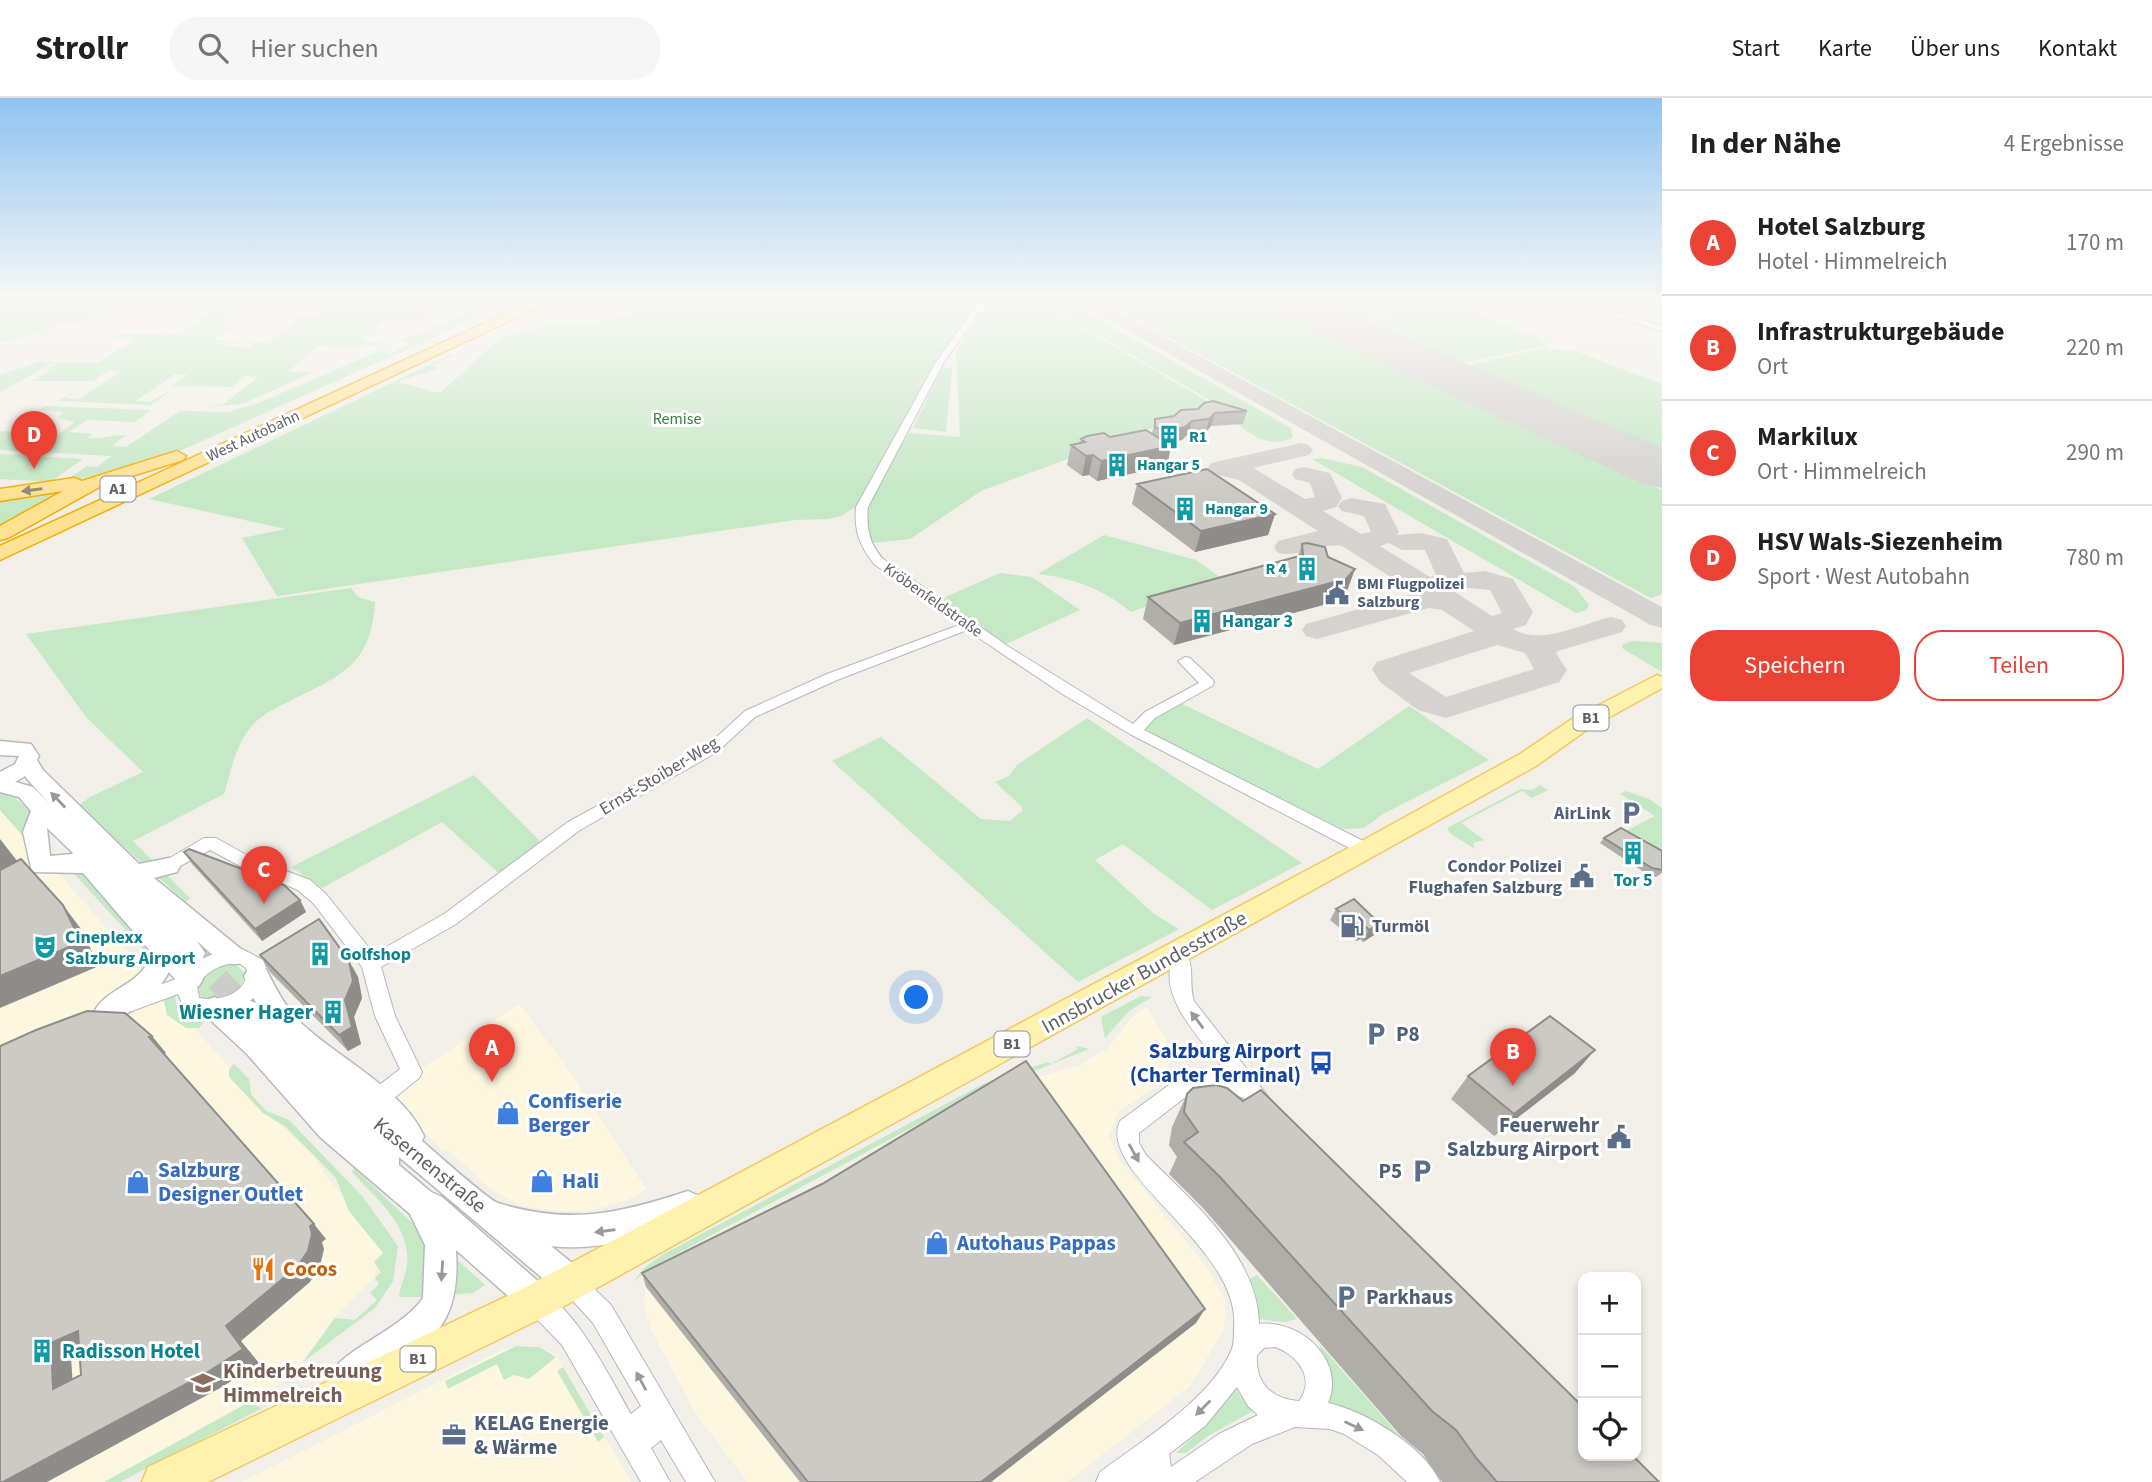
<!DOCTYPE html>
<html lang="de">
<meta charset="utf-8">
<style>
body{margin:0;font-family:"Source Sans 3",sans-serif;background:#f6f6f6;color:#202124}
.controls{position:absolute;right:21px;bottom:21px;display:grid;overflow:hidden;border-radius:14px;box-shadow:0 4px 10px #0003}
.controls button{width:63px;height:63px;display:grid;place-items:center;padding:0;border:0;border-bottom:2px solid #e0e0e0;background:#fff;color:#202124;font:35px sans-serif}
.you{position:absolute;left:917px;top:900px;width:24px;height:24px;margin:-18px;border:5px solid #fff;border-radius:50%;background:#1a73e8;box-shadow:0 0 0 10px #1a73e833}
.badge{display:grid;place-items:center;width:46px;height:46px;border-radius:50%;background:#ea4335;color:#fff;font-size:23px;font-weight:700}
.pin{position:absolute;translate:-50% -58px;filter:drop-shadow(0 2px 4px #0008)}
.pin::after{content:'';position:absolute;top:37px;width:24px;height:21px;background:inherit;clip-path:polygon(0 0,100% 0,50% 100%)}
.list{margin:0;padding:0;list-style:none}
h2{display:flex;justify-content:space-between;align-items:center;height:91px;margin:0;padding:0 28px;font-size:30px}
h2 small{font-size:23px;font-weight:400;color:#757577}
.list li{display:grid;grid-template-columns:46px 1fr auto;gap:21px;align-items:center;box-sizing:border-box;height:105px;padding:0 28px;border-top:2px solid #e0e0e0}
.list b{display:block;font-size:26px;white-space:nowrap}
.list p{margin:0;font-size:23px;white-space:nowrap;color:#757577}
.list em{font-size:23px;font-style:normal;color:#757577}
.actions{display:flex;gap:14px;padding:21px 28px}
.actions a{flex:1;padding:16px 0;border:2px solid #ea4335;border-radius:28px;text-align:center;font-size:24px;color:#ea4335}
.actions .main{background:#ea4335;color:#fff}
.icon{flex:none;width:38px;height:38px;fill:none;stroke:currentColor;stroke-width:2;stroke-linecap:round;stroke-linejoin:round}
.map{position:relative;flex:none;width:1662px;height:1384px;overflow:hidden}
header{display:flex;align-items:center;gap:42px;box-sizing:border-box;height:98px;padding:0 35px;background:#fff;border-bottom:2px solid #e0e0e0}
header strong{font-size:33px}
nav{display:flex;gap:38px;margin-inline-start:auto;font-size:24px}
.search{width:490px;height:63px;background:#f6f6f6;display:flex;align-items:center;gap:18px;box-sizing:border-box;padding:0 24px;border-radius:28px;color:#757577;font-size:26px}
main{display:flex}
aside{flex:1;background:#fff}
.map>svg:first-child{display:block}
</style>
<header>
<strong>Strollr</strong>
<div class="search"><svg class="icon" aria-label="search" viewBox="0 0 24 24"><circle cx="10" cy="10" r="6"/><path d="M15 15l6 6"/></svg>Hier suchen</div>
<nav><a>Start</a><a>Karte</a><a>Über uns</a><a>Kontakt</a></nav>
</header>
<main>
<div class="map">
<svg width="1662" height="1384" viewBox="0 0 1662 1384">
<rect width="100%" height="100%" fill="#f1efe8"/>
<!-- commercial -->
<path fill="#fef7e0" d="M0 709 278 1025 312 1056 328 1081 371 1129 382 1155 374 1180 334 1220 289 1281 104 1384H0Z
M519 906 565 966 646 1091 629 1101 587 1113H553L521 1108 491 1091 448 1052 442 1053 391 996 421 971Z
M1146 909 1172 950 1169 967 1163 973 1168 981 1118 1013 1109 1037 1117 1059 1208 1171 1225 1203 1224 1232 1189 1289 1067 1384H747L695 1314 652 1234 644 1205 646 1190 654 1178 999 991 1080 967 1107 951 1131 921Z
M532 1247 555 1256 631 1384H242L498 1254 511 1249Z"/>
<!-- green -->
<path fill="#c5e8c5" d="M0 203H143L81 224 40 232 43 234 0 245Z
M358 203H366L363 207 365 210 409 211 435 216 452 208 430 204 421 207C435 200 454 203 469 208L440 221H385L359 242 384 245 364 250 367 246 355 250 319 248 288 273 314 274 242 306 204 309 224 306 258 279 245 278 232 289 172 288 188 277 175 276 136 303 150 304 171 292 151 307 58 303 82 290 66 300 79 301 121 273 109 272 93 283H32L51 272 47 271 57 264 97 265 135 242 108 240C124 234 143 236 155 236 162 237 168 231 175 229L166 236H177L210 215 184 213 210 204 247 205 220 225 227 230 245 232H227L215 241 245 245 228 246 202 241C219 246 236 252 254 248L250 245 270 243 300 218 329 214Z
M493 203H515L182 352 145 366 62 385 87 368 97 369 112 358 39 354V350L75 324 58 320 63 314 40 312 44 308 151 312 135 324 87 322 69 334 93 336 88 340C101 341 112 337 126 337L112 348 126 349 180 313 227 314 256 306 379 253 389 256 410 246 401 243Z
M696 203H978L935 264 855 409 841 418 828 421 795 422 277 498 242 440 286 431 149 401 452 256 454 257 432 268 438 270C425 277 412 277 398 284L440 295 500 240 508 237 563 223 597 224 614 221 654 206Z
M987 203H1036L1214 307 981 393 910 441 871 445C851 408 890 366 909 335L960 339 956 254Z
M1039 203H1067L1284 326 1291 330 1293 339C1267 356 1237 327 1220 308Z
M1101 203H1251L1662 392V496L1651 500Z
M1316 203H1447L1555 246 1538 240 1548 248 1459 265 1365 225 1393 220 1390 218 1360 222Z
M1545 250 1575 253 1662 286V353L1464 268Z
M41 263 55 264 0 294V277Z
M943 269 952 270 946 334 913 330Z
M0 333 49 335 22 353 0 352Z
M0 356 83 361 50 384 0 381Z
M1322 360 1362 369 1575 489 1589 507 1586 512 1576 515 1312 361Z
M88 385 0 434V399Z
M1104 437 1196 462 1221 480 1131 514C1103 491 1074 480 1038 476Z
M1000 475 1032 479 1080 512 1006 546 941 501Z
M351 490 358 499 375 504C371 567 342 577 290 603 276 610 260 617 250 630 235 648 231 674 224 696L133 743 190 800 186 804 78 708 90 699 143 674 86 619 26 536Z
M1632 543 1662 545V574L1622 550V547Z
M1180 605 1318 671 1409 608 1489 662 1383 716 1364 730 1343 731 1167 645 1146 631 1148 625Z
M1087 620 1302 765 1212 812 1123 746 1095 762 1154 816 1179 831 1078 884 832 663 881 639 981 721 1010 723 1022 713V709L995 684 1009 678 1017 667Z
M474 677 543 746 502 778 442 724 322 790 291 769Z
M1540 687 1548 692 1532 700 1522 693 1461 725 1484 742 1473 745 1475 751 1451 736 1447 730 1521 691 1533 692Z
M1626 693 1649 701 1662 710V757L1624 734 1655 718 1620 696Z
M0 695 15 700 30 713 29 745 0 712Z
M67 768 77 771 150 847 153 859 147 866 142 850Z
M233 867 239 869 245 877C240 896 218 907 201 899L197 890C203 875 217 867 233 867Z
M176 891 175 902 181 915 206 921 199 930H186L167 917 163 898Z
M1141 898 1152 899 1129 913 1105 940 1101 919Z
M1076 948 1089 951 969 999 654 1168 634 1183 644 1170 662 1157 983 986 1048 964 1051 966 1078 951Z
M234 966 249 981 251 996 261 1007 267 1013 289 1022 363 1099 398 1148 393 1183 375 1210 303 1264 335 1220 355 1222 377 1202 370 1195 379 1186 375 1180 381 1174 374 1164 383 1155 349 1113 336 1080 286 1029 263 1015 229 979V972Z
M354 1070 425 1137 429 1199H399C400 1188 406 1178 407 1167 411 1127 376 1101 352 1074Z
M454 1159 485 1187 473 1195 448 1197Z
M1257 1177 1297 1221 1285 1224 1257 1221 1248 1182Z
M1319 1246 1440 1384 1330 1306 1331 1284Z
M516 1248 539 1249 556 1259 529 1281 514 1277 504 1282 497 1266 448 1291 445 1283Z
M563 1269 604 1339 598 1344 557 1273Z
M1235 1291 1253 1313 1208 1338 1186 1355H1176L1212 1321Z
M248 1305 262 1310 120 1384H104Z"/>
<g fill="none" stroke-linecap="round" stroke-linejoin="round">
<!-- taxiway -->
<path fill="#d4d3d0" fill-rule="evenodd" d="M1075 203H1098L1662 509V530L1651 527Z
M1301 345 1309 347 1313 352 1309 357 1253 370 1305 401 1315 399 1310 385 1295 381 1292 376 1295 371 1304 369 1330 375 1342 400 1336 409 1323 413 1361 436 1371 434 1364 418 1342 413 1338 408 1342 403 1351 400 1385 406 1399 434 1397 437 1421 435 1447 441 1464 475 1485 473 1513 481 1533 514 1526 527 1513 531C1541 548 1581 526 1611 519L1622 522 1626 528 1622 534 1558 553 1556 555 1567 572 1559 584 1446 620 1418 612 1380 584 1372 571 1377 564 1474 533 1442 512 1429 510 1317 541 1306 538 1302 532 1306 526 1416 495 1342 448C1320 445 1300 460 1278 455L1274 449 1278 443 1318 433 1239 382 1211 375 1208 370 1211 365ZM1389 445 1402 452H1425L1436 477 1430 479 1380 448ZM1458 489 1490 492 1502 515 1492 518 1450 491ZM1497 547 1525 555 1534 571 1446 599 1409 575Z"/>
<!-- runway -->
<path fill="#d4d3d0" fill-rule="evenodd" d="M1261 203H1322L1662 350V390L1641 385 1267 212Z"/>
<!-- secondary-tunnel -->
<path stroke="#ccccc8" stroke-width="24" stroke-dasharray="24 12" stroke-linecap="butt" d="M193 855 248 913"/>
<!-- minor casing -->
<g stroke="#b5b8bc" stroke-width="2">
<path id="minor" d="M980 203H988L944 264 868 409C866 430 869 444 882 460L1009 549 1133 626 1145 614 1199 585 1178 563 1185 559 1190 560 1212 581 1214 584 1212 588 1155 620 1144 632 1373 748 1375 752 1373 756H1361L1130 636 1064 597 967 532 837 582 755 619 717 654 580 732 456 826 381 869 395 918 422 974 419 980 383 1009 376 1011 369 1009 366 1002 369 995 400 971 375 918 362 869 314 806 298 792 240 768 210 752 169 774 163 772 160 768 163 764 204 740H216L252 760 310 782 326 796 374 856 444 816 568 724 707 648 745 613 827 576 959 527 874 466C859 447 854 432 856 409L936 264Z
M1565 203H1579L1662 228V233Z
M242 851 263 862C278 892 238 916 212 918 202 918 194 915 185 912L178 896 132 913 125 911 122 905 125 899 182 879 195 864 211 857ZM239 865 247 871C248 896 219 904 199 900L197 888C206 873 222 865 239 865Z
M1181 857 1188 859C1194 872 1189 889 1194 903L1277 1010 1274 1017 1267 1020 1260 1017 1248 1002 1223 992 1190 991 1187 998 1139 1035V1045L1146 1057C1190 1102 1258 1157 1259 1226 1301 1221 1346 1263 1328 1305 1365 1313 1425 1349 1440 1384H1407L1378 1357 1344 1336 1330 1331 1295 1329 1252 1346 1195 1384H1096L1100 1374C1142 1343 1212 1300 1232 1251 1234 1245 1234 1236 1234 1229 1241 1149 1096 1076 1120 1023L1173 984 1180 982 1185 984 1188 978 1195 975 1228 976C1206 947 1154 898 1174 859ZM1275 1249C1298 1257 1316 1281 1299 1303 1271 1301 1255 1285 1257 1257L1264 1250ZM1237 1289 1248 1308 1258 1317 1219 1336 1171 1369 1169 1356 1205 1328Z
M571 1172 579 1176 611 1207 715 1384H686L661 1342 651 1350 670 1384H641L562 1247 528 1212 525 1203 528 1194 537 1191C575 1207 610 1280 631 1316L641 1308 593 1225 563 1192 559 1184 563 1176Z"/>
</g>
<!-- secondary casing -->
<g stroke="#b6babf" stroke-width="3">
<path id="secondary" d="M0 643 31 646 39 658 37 662 43 672 139 766 169 760 177 762 180 768 177 774 154 780 241 851 244 858 241 865C223 871 210 854 197 843L205 855 202 862 190 864 203 881 199 888C184 893 178 885 169 874 157 897 131 916 107 925L98 922 94 914C107 888 145 887 151 854L83 775 32 774 23 734 31 713 19 699 0 694V674L15 666 19 658 0 657ZM25 678 27 681 50 706 33 689 15 684ZM47 730 73 755 72 756 50 758Z
M257 868 266 871C276 891 285 909 301 925 338 960 403 991 424 1038L422 1043C434 1053 488 1102 498 1105 569 1127 618 1116 688 1093L699 1098 703 1108 699 1118C652 1137 602 1154 551 1148L582 1173 587 1184 582 1195 571 1200 560 1195 399 1059V1067L431 1094 442 1099 548 1192 553 1203 548 1214 537 1219 526 1214 456 1152C460 1214 442 1240 390 1271 375 1279 362 1289 347 1295L335 1290 330 1278C341 1251 399 1234 423 1200L425 1147 410 1116 320 1039 247 956 206 918 202 910 206 902 215 899 235 913 239 905 248 902 256 905 244 878 248 871Z"/>
</g>
<!-- primary casing -->
<g stroke="#f2c960" stroke-width="3">
<path id="primary" d="M1657 577 1662 579V590L1588 631 1536 668 550 1216 208 1384H142L148 1369 524 1190 1358 745 1520 656 1572 621Z"/>
</g>
<!-- motorway casing -->
<g stroke="#f9ab00" stroke-width="3">
<path id="motorway" d="M533 203H552L0 462V448Z
M177 353 186 358 183 362 103 387 8 440 0 442V428L63 393 0 403V391L74 380 82 383Z"/>
</g>
<!-- minor -->
<use href="#minor" fill="#fff" fill-rule="evenodd"/>
<!-- secondary -->
<use href="#secondary" fill="#fff" fill-rule="evenodd"/>
<!-- primary -->
<use href="#primary" fill="#fff2af" fill-rule="evenodd"/>
<!-- motorway -->
<use href="#motorway" fill="#fde293" fill-rule="evenodd"/>
</g>
<!-- wall -->
<path fill="#afaea9" d="M1247 313 1243 326 1211 328 1206 334 1188 336 1182 342 1172 344H1165L1171 348 1167 368 1097 383 1089 377 1082 378 1067 367 1071 347 1080 345 1081 341 1152 335 1155 321Z
M1137 386 1275 416 1268 437 1195 454 1132 406Z
M1302 446 1328 459 1347 493 1338 503 1174 547 1143 521 1148 499 1298 458Z
M1604 740 1662 753V775L1656 779 1647 776 1600 745Z
M184 754 300 802 306 814 262 843 192 766Z
M1354 801 1374 837 1363 844 1360 841 1356 843 1330 822 1336 811Z
M260 857 349 863 358 879 362 900 354 919 361 946 348 953 270 874Z
M1575 975 1494 1038 1451 1001 1468 978Z
M1187 996 1659 1384H1442L1423 1356 1401 1338 1203 1110 1169 1076 1177 1059 1169 1047 1172 1029Z
M642 1175 1196 1225 991 1384H800L646 1189Z"/>
<!-- shaded-wall -->
<path fill="#8f8d8a" d="M1215 315 1211 328 1206 334 1209 321Z
M1192 323 1188 336 1182 342 1172 344 1175 331Z
M1171 348 1167 368 1097 383 1101 363Z
M1093 357 1089 377 1082 378 1086 358Z
M1275 416 1268 437 1195 454 1201 433Z
M1355 471 1347 493 1338 503 1174 547 1180 525Z
M0 741 18 764 0 780Z
M300 802 306 814 262 843 255 831Z
M63 807 81 831 99 868 0 910V878Z
M1380 826 1374 837 1363 844 1369 832Z
M1366 829 1360 841 1356 843 1362 832Z
M349 863 358 879 362 900 354 919 361 946 348 953 339 937 345 902Z
M152 938 166 955 163 957 149 939Z
M1595 952 1575 975 1494 1038 1514 1016Z
M314 1126 326 1141 322 1144 324 1151 320 1168 310 1184 241 1243 259 1265 222 1289 47 1384H3L226 1228 310 1128Z
M1205 1211 1196 1225 991 1384H981Z
M78 1233 97 1247 71 1259 74 1304 53 1291 51 1245Z"/>
<!-- building -->
<path fill="#cccac5" stroke="#8f8d8a" stroke-width="2" fill-rule="evenodd" d="M1213 303 1247 313 1215 315 1209 321 1192 323 1185 329 1175 331 1155 330V321L1174 318 1181 312 1198 311 1204 305Z
M1146 332 1171 348 1101 363 1093 357 1086 358 1071 347 1085 344 1081 341 1087 338 1104 335 1110 339Z
M1207 371 1275 416 1201 433 1137 386Z
M1307 445 1325 449 1328 459 1355 471 1346 481 1180 525 1148 499 1303 457 1302 446Z
M1621 730 1662 753V772L1652 770 1604 740Z
M189 751 284 787 300 802 255 831 184 754Z
M21 761 63 807 81 844 0 878V772Z
M1354 801 1380 826 1369 832 1366 829 1362 832 1336 811Z
M319 821 349 863 353 883 345 902 352 929 339 937 260 857Z
M87 913 125 915 152 938 149 939 314 1126 310 1128 312 1136 308 1153 297 1169 226 1228 243 1251 205 1276 3 1384H0V948L36 932ZM78 1233 81 1277 53 1291 51 1245Z
M1550 918 1595 952 1514 1016 1468 978Z
M1026 963 1205 1211 981 1384H808L642 1175 822 1086Z
M1216 987 1227 990 1243 1003 1261 992 1583 1309V1358H1633L1659 1384H1497L1477 1361 1456 1332 1432 1313 1220 1079 1184 1044 1198 1034 1184 1014 1187 996 1193 990Z"/>
<!-- one-way arrows -->
<defs><path id="oneway-solid" d="M-6-.8H1V-3.2L6.5 0L1 3.2V.8H-6Z" transform="scale(1.75)"/></defs>
<use fill="#8e8975" href="#oneway-solid" transform="translate(32 392) rotate(172)"/>
<g fill="#979a9d">
<use href="#oneway-solid" transform="translate(58 702) rotate(-134)"/>
<use href="#oneway-solid" transform="translate(1197 922) rotate(-127)"/>
<use href="#oneway-solid" transform="translate(1134 1055) rotate(61)"/>
<use href="#oneway-solid" transform="translate(605 1133) rotate(172)"/>
<use href="#oneway-solid" transform="translate(442 1173) rotate(94)"/>
<use href="#oneway-solid" transform="translate(641 1283) rotate(-118)"/>
<use href="#oneway-solid" transform="translate(1203 1310) rotate(135)"/>
<use href="#oneway-solid" transform="translate(1354 1328) rotate(25)"/>
</g>
<!-- sky -->
<linearGradient id="sky" x2="0" y2="1"><stop stop-color="#8fc3f1"/><stop offset="0.51" stop-color="#f9f8f5"/><stop offset="1" stop-color="#f9f8f5" stop-opacity="0"/></linearGradient>
<rect width="1662" height="397" fill="url(#sky)"/>
<!-- icons -->
<defs>
<g id="building-bare" transform="scale(1.89)"><path d="M-4-6H4V6H1V3H-1V6H-4ZM-2.5-4.3h1.7v1.8h-1.7ZM.8-4.3h1.7v1.8H.8ZM-2.5-1h1.7V.8h-1.7ZM.8-1h1.7V.8H.8Z" fill="#0f9aa8" stroke="#fff" stroke-width="2.5" paint-order="stroke"/></g>
<g id="civic-bare" transform="scale(1.89)"><path d="M-.6-6.5H3V-4.5H.6V-3L4-1V1h2V6H-6V1h2V-1L-.6-3ZM-1.2 2.5V6h2.4V2.5Z" fill="#5c6f8a" stroke="#fff" stroke-width="2.5" paint-order="stroke"/></g>
<g id="parking-bare" transform="scale(1.89)"><path d="M-3.5-5.5H1a3.5 3.5 0 0 1 0 7H-1V5.5H-3.5ZM-1-3.4V-.6H.8a1.4 1.4 0 0 0 0-2.8Z" fill="#5c6f8a" stroke="#fff" stroke-width="2.5" paint-order="stroke"/></g>
<g id="fuel-bare" transform="scale(1.89)"><path d="M-5.5-6h7V0h2V4h1.3V-2.5L3-4.5l.8-.8L6-3V5H2.5V1h-1V6h-7ZM-4.2-4.7v3.2H.2V-4.7Z" fill="#5c6f8a" stroke="#fff" stroke-width="2.5" paint-order="stroke"/></g>
<g id="theatre-bare" transform="scale(1.89)"><path d="M-5-5.5Q0-4 5-5.5V0Q5 5 0 6Q-5 5-5 0ZM-3.3-2.5H-1v1.5H-3.3ZM1-2.5H3.3v1.5H1ZM-2.8 1Q0 5.5 2.8 1Z" fill="#0f9aa8" stroke="#fff" stroke-width="2.5" paint-order="stroke"/></g>
<g id="bus-bare" transform="scale(1.89)"><path d="M-5-6H5V4H4V6H2V4H-2V6H-4V4H-5ZM-3.5-4V0h7V-4ZM-3.5 1.2v1.5H-2V1.2ZM2 1.2v1.5H3.5V1.2Z" fill="#1a4fb4" stroke="#fff" stroke-width="2.5" paint-order="stroke"/></g>
<g id="shop-bare" transform="scale(1.89)"><path d="M-5-2.5h2.3a2.7 3.5 0 0 1 5.4 0H5L5.5 6h-11ZM-1.5-2.5h3a1.5 2.3 0 0 0-3 0Z" fill="#3f7fe0" stroke="#fff" stroke-width="2.5" paint-order="stroke"/></g>
<g id="restaurant-bare" transform="scale(1.89)"><path d="M-5-6h1v4h1v-4h1v4h1v-4h1v5L-1.5 .5V6h-2V.5L-5-1ZM5-6V6H3V1.5H1.5Q1.5-4 5-6Z" fill="#e8710a" stroke="#fff" stroke-width="2.5" paint-order="stroke"/></g>
<g id="school-bare" transform="scale(1.89)"><path d="M0-5L7-2L0 1L-7-2ZM-4 1L0 2.5L4 1V4Q0 6-4 4Z" fill="#8d6e63" stroke="#fff" stroke-width="2.5" paint-order="stroke"/></g>
<g id="office-bare" transform="scale(1.89)"><path d="M-6-3h4V-5.5h4V-3h4V5H-6ZM-1-4.5V-3h2v-1.5ZM-6 0V1H6V0Z" fill="#5c6f8a" stroke="#fff" stroke-width="2.5" paint-order="stroke"/></g>
</defs>
<g fill-rule="evenodd">
<use href="#building-bare" x="1169" y="339"/>
<use href="#building-bare" x="1117" y="367"/>
<use href="#building-bare" x="1185" y="411"/>
<use href="#building-bare" x="1307" y="471"/>
<use href="#civic-bare" x="1337" y="495"/>
<use href="#building-bare" x="1202" y="523"/>
<use href="#parking-bare" x="1631" y="715"/>
<use href="#building-bare" x="1633" y="755"/>
<use href="#civic-bare" x="1582" y="778"/>
<use href="#fuel-bare" x="1352" y="828"/>
<use href="#theatre-bare" x="45" y="849"/>
<use href="#building-bare" x="320" y="856"/>
<use href="#building-bare" x="333" y="914"/>
<use href="#parking-bare" x="1376" y="936"/>
<use href="#bus-bare" x="1321" y="965"/>
<use href="#shop-bare" x="508" y="1015"/>
<use href="#civic-bare" x="1619" y="1039"/>
<use href="#parking-bare" x="1422" y="1073"/>
<use href="#shop-bare" x="542" y="1083"/>
<use href="#shop-bare" x="138" y="1084"/>
<use href="#shop-bare" x="937" y="1145"/>
<use href="#restaurant-bare" x="263" y="1171"/>
<use href="#parking-bare" x="1346" y="1199"/>
<use href="#building-bare" x="42" y="1253"/>
<use href="#school-bare" x="203" y="1285"/>
<use href="#office-bare" x="454" y="1337"/>
</g>
<g text-anchor="middle" dominant-baseline="central" stroke-width="6" stroke-linejoin="round" paint-order="stroke">
<!-- far-park labels -->
<g font-size="16" fill="#348238" stroke="#fff">
<text x="677" y="321">Remise</text>
</g>
<!-- far-street labels -->
<g font-size="16" fill="#5f6368" stroke="#fff">
<text transform="translate(253 338) rotate(-25)">West Autobahn</text>
<text transform="translate(933 502) rotate(35)">Kröbenfeldstraße</text>
</g>
<!-- far-culture labels -->
<g font-size="16" font-weight="bold" fill="#0d838f" stroke="#fff" text-anchor="start">
<text x="1189" y="339">R1</text>
<text x="1137" y="367">Hangar 5</text>
<text x="1205" y="411">Hangar 9</text>
<text x="1287" y="471" text-anchor="end">R 4</text>
</g>
<!-- shield labels -->
<g fill="#fff" stroke="#8f9295" stroke-width="2">
<rect x="100.5" y="378.5" width="35" height="25" rx="5"/>
<rect x="1573.5" y="607.5" width="35" height="25" rx="5"/>
<rect x="994.5" y="933.5" width="35" height="25" rx="5"/>
<rect x="400.5" y="1248.5" width="35" height="25" rx="5"/>
</g>
<g font-size="16" font-weight="bold" fill="#5f6368">
<text x="118" y="391">A1</text>
<text x="1591" y="620">B1</text>
<text x="1012" y="946">B1</text>
<text x="418" y="1261">B1</text>
</g>
<!-- far-service labels -->
<g font-size="16" font-weight="bold" fill="#4e5e75" stroke="#fff" text-anchor="start">
<text x="1357" y="486">BMI Flugpolizei<tspan x="1357" dy="18">Salzburg</tspan></text>
</g>
<!-- culture labels -->
<g font-size="18" font-weight="bold" fill="#0d838f" stroke="#fff" text-anchor="start">
<text x="1222" y="523">Hangar 3</text>
<text x="1633" y="782" text-anchor="middle">Tor 5</text>
<text x="65" y="839">Cineplexx<tspan x="65" dy="21">Salzburg Airport</tspan></text>
<text x="340" y="856">Golfshop</text>
</g>
<!-- street labels -->
<g font-size="18" fill="#5f6368" stroke="#fff">
<text transform="translate(659 678) rotate(-31)">Ernst-Stoiber-Weg</text>
</g>
<!-- service labels -->
<g font-size="18" font-weight="bold" fill="#4e5e75" stroke="#fff" text-anchor="end">
<text x="1611" y="715">AirLink</text>
<text x="1562" y="768">Condor Polizei<tspan x="1562" dy="21">Flughafen Salzburg</tspan></text>
<text x="1372" y="828" text-anchor="start">Turmöl</text>
</g>
<!-- near-street labels -->
<g font-size="21" fill="#5f6368" stroke="#fff">
<text transform="translate(1144 874) rotate(-29)">Innsbrucker Bundesstraße</text>
<text transform="translate(430 1067) rotate(39)">Kasernenstraße</text>
</g>
<!-- near-culture labels -->
<g font-size="21" font-weight="bold" fill="#0d838f" stroke="#fff" text-anchor="end">
<text x="313" y="914">Wiesner Hager</text>
<text x="62" y="1253" text-anchor="start">Radisson Hotel</text>
</g>
<!-- near-service labels -->
<g font-size="21" font-weight="bold" fill="#4e5e75" stroke="#fff" text-anchor="start">
<text x="1396" y="936">P8</text>
<text x="1599" y="1027" text-anchor="end">Feuerwehr<tspan x="1599" dy="24">Salzburg Airport</tspan></text>
<text x="1402" y="1073" text-anchor="end">P5</text>
<text x="1366" y="1199">Parkhaus</text>
<text x="474" y="1325">KELAG Energie<tspan x="474" dy="24">&amp; Wärme</tspan></text>
</g>
<!-- near-transit labels -->
<g font-size="21" font-weight="bold" fill="#164399" stroke="#fff" text-anchor="end">
<text x="1301" y="953">Salzburg Airport<tspan x="1301" dy="24">(Charter Terminal)</tspan></text>
</g>
<!-- near-shop labels -->
<g font-size="21" font-weight="bold" fill="#366cbe" stroke="#fff" text-anchor="start">
<text x="528" y="1003">Confiserie<tspan x="528" dy="24">Berger</tspan></text>
<text x="158" y="1072">Salzburg<tspan x="158" dy="24">Designer Outlet</tspan></text>
<text x="562" y="1083">Hali</text>
<text x="957" y="1145">Autohaus Pappas</text>
</g>
<!-- near-food labels -->
<g font-size="21" font-weight="bold" fill="#c56008" stroke="#fff" text-anchor="start">
<text x="283" y="1171">Cocos</text>
</g>
<!-- near-education labels -->
<g font-size="21" font-weight="bold" fill="#785e54" stroke="#fff" text-anchor="start">
<text x="223" y="1273">Kinderbetreuung<tspan x="223" dy="24">Himmelreich</tspan></text>
</g>
</g>
</svg>
<div class="controls">
<button>+</button>
<button>−</button>
<button><svg class="icon" aria-label="locate" viewBox="0 0 24 24"><circle cx="12" cy="12" r="6"/><path d="M12 2v4M12 18v4M2 12h4M18 12h4"/></svg></button>
</div>
<div class="you"></div>
<div class="pin badge" style="left:492px;top:984px">A</div>
<div class="pin badge" style="left:1513px;top:988px">B</div>
<div class="pin badge" style="left:264px;top:806px">C</div>
<div class="pin badge" style="left:34px;top:371px">D</div>
</div>
<aside>
<h2>In der Nähe<small>4 Ergebnisse</small></h2>
<ul class="list">
<li><span class="badge">A</span><div><b>Hotel Salzburg</b><p>Hotel · Himmelreich</p></div><em>170 m</em></li>
<li><span class="badge">B</span><div><b>Infrastrukturgebäude</b><p>Ort</p></div><em>220 m</em></li>
<li><span class="badge">C</span><div><b>Markilux</b><p>Ort · Himmelreich</p></div><em>290 m</em></li>
<li><span class="badge">D</span><div><b>HSV Wals-Siezenheim</b><p>Sport · West Autobahn</p></div><em>780 m</em></li>
</ul>
<div class="actions"><a class="main">Speichern</a><a>Teilen</a></div>
</aside>
</main>
